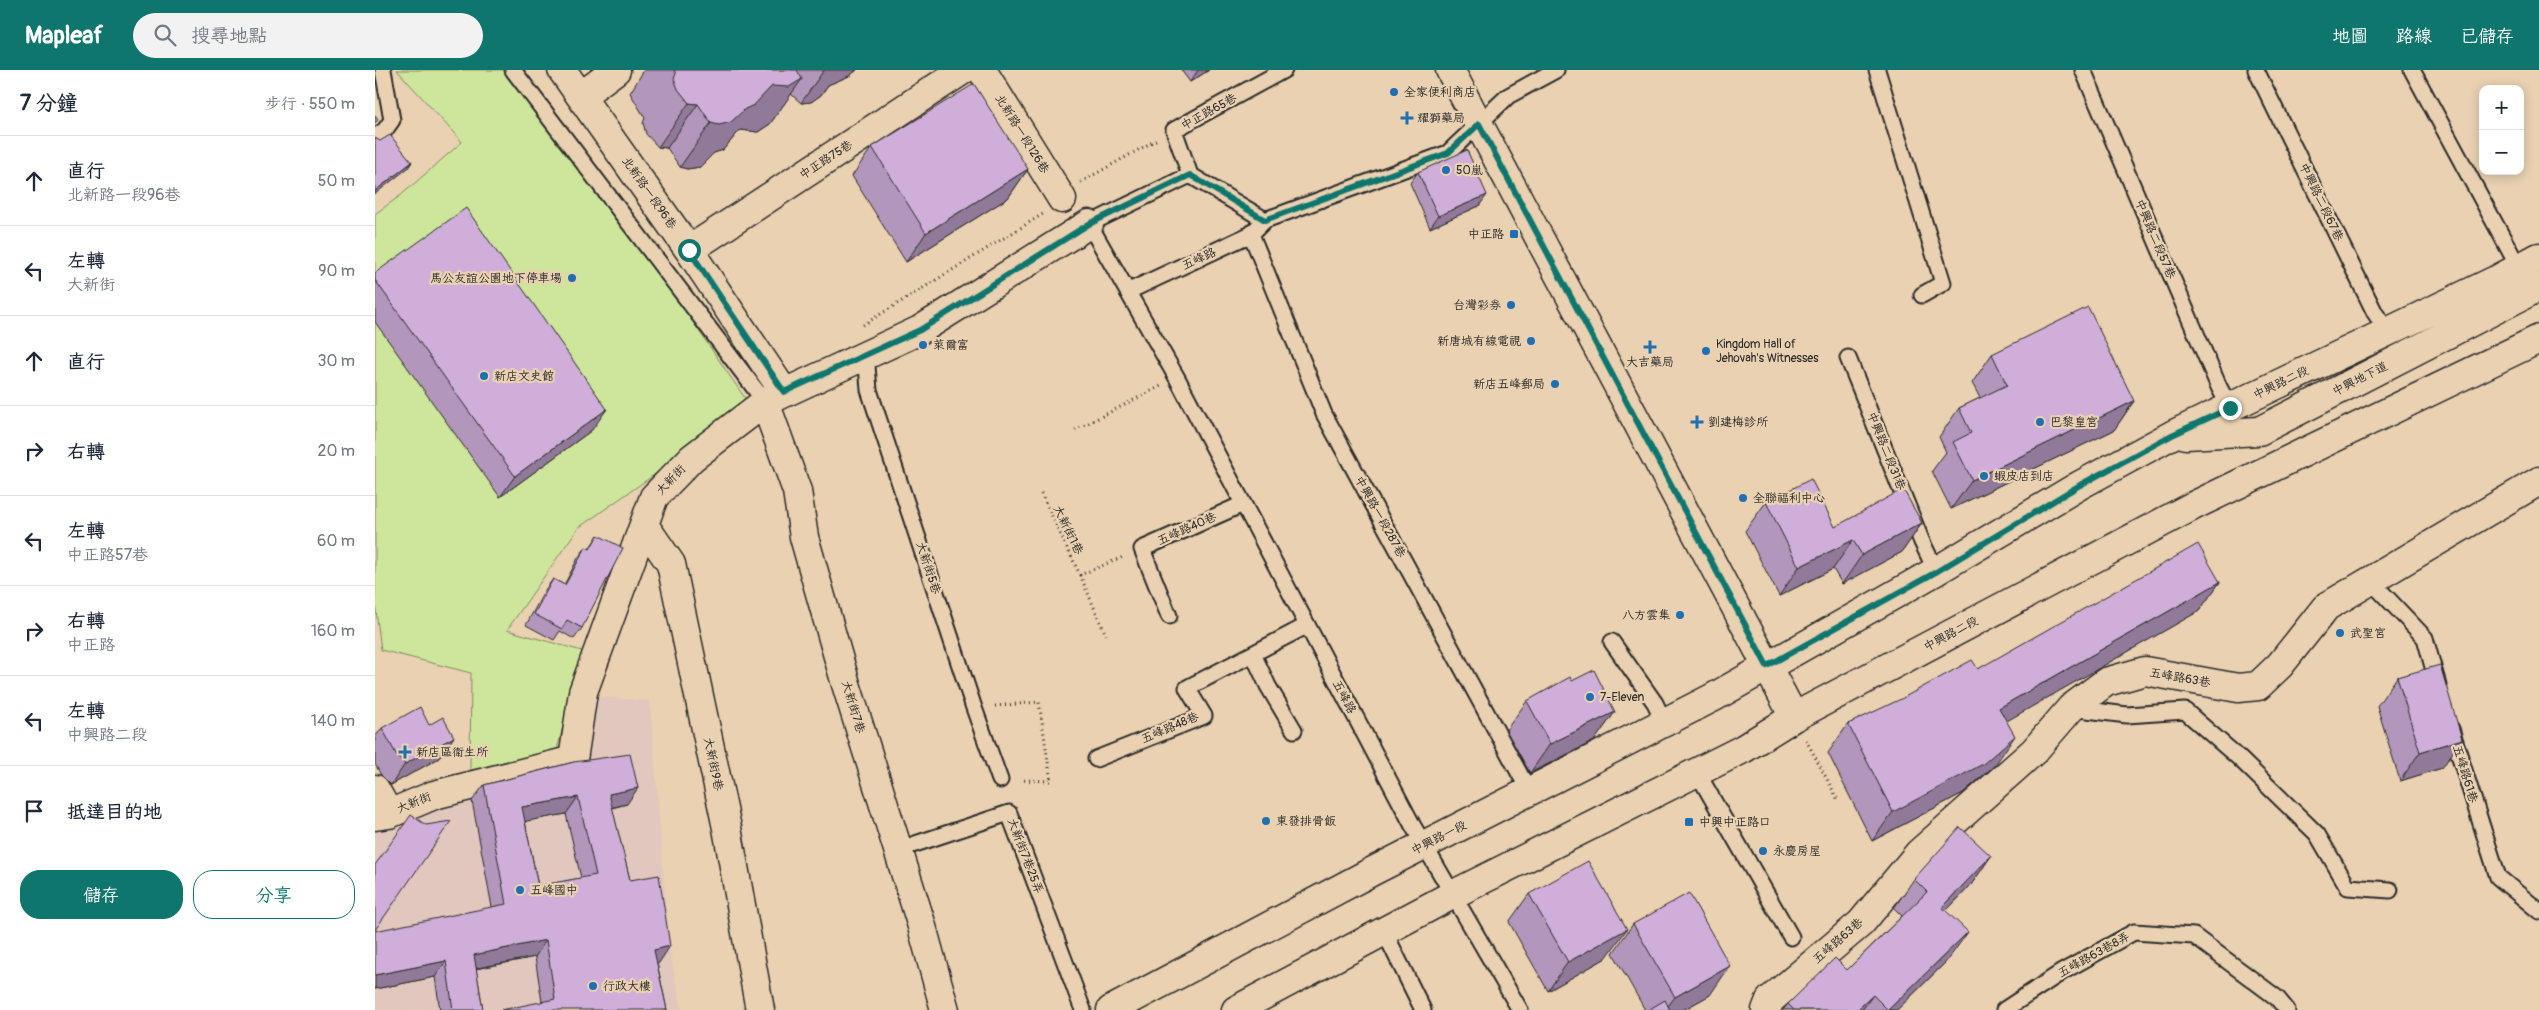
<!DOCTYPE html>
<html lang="zh-TW">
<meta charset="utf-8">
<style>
body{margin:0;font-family:Pangolin,"LXGW WenKai TC",sans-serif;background:#f2f2f3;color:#1f2937}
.controls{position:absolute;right:15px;top:15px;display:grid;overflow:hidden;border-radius:10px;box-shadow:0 2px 12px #0003}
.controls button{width:45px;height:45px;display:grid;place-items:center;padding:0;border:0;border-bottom:1px solid #e0e1e3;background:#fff;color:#1f2937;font:25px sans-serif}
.stop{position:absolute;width:15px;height:15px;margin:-11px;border:4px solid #0f766e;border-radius:50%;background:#fff}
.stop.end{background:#0f766e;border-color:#fff;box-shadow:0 1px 5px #0008}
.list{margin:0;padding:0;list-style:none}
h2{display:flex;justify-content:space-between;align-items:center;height:65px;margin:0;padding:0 20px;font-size:21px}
h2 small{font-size:16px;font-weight:400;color:#747a83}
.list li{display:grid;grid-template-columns:32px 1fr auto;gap:15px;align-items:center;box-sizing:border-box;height:90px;padding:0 20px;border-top:1px solid #e0e1e3}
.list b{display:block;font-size:19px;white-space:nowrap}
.list p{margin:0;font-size:16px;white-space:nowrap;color:#747a83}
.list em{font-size:16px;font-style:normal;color:#747a83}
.actions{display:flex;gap:10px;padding:15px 20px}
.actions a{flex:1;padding:11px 0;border:1px solid #0f766e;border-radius:20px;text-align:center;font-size:18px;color:#0f766e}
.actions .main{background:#0f766e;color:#fff}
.icon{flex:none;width:28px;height:28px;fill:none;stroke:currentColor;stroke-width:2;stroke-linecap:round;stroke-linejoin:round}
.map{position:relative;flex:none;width:2164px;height:940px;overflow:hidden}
header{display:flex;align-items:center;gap:30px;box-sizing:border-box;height:70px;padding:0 25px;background:#0f766e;color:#fff}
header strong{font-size:24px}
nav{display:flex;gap:28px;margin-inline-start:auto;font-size:18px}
.search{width:350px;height:45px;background:#f2f2f3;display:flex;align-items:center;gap:12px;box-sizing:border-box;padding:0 18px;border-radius:28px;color:#747a83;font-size:19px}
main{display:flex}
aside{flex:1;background:#fff}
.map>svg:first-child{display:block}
</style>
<header>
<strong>Mapleaf</strong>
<div class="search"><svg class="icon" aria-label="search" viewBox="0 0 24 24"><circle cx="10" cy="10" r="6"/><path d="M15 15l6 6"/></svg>搜尋地點</div>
<nav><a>地圖</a><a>路線</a><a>已儲存</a></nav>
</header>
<main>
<aside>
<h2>7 分鐘<small>步行 · 550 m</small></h2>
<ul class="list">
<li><svg class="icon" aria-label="ahead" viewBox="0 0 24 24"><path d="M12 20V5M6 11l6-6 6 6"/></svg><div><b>直行</b><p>北新路一段96巷</p></div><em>50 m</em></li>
<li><svg class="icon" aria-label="left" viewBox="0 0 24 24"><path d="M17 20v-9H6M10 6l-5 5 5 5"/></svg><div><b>左轉</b><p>大新街</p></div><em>90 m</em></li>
<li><svg class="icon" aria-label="ahead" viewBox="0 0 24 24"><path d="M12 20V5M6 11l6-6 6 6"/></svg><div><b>直行</b></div><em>30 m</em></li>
<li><svg class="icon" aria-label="right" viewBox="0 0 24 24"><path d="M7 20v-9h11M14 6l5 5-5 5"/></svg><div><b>右轉</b></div><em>20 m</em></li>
<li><svg class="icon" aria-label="left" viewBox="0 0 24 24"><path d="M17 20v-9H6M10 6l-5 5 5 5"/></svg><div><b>左轉</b><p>中正路57巷</p></div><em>60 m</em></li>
<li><svg class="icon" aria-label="right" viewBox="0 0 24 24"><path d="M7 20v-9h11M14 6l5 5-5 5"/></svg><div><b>右轉</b><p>中正路</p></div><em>160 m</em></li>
<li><svg class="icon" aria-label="left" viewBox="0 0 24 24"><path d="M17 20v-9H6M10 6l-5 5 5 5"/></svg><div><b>左轉</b><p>中興路二段</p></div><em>140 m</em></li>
<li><svg class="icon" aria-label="arrive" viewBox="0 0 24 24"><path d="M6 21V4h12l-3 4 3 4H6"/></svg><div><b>抵達目的地</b></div></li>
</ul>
<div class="actions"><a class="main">儲存</a><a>分享</a></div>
</aside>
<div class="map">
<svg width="2164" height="940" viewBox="0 0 2164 940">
<rect width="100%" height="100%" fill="#e9d1b1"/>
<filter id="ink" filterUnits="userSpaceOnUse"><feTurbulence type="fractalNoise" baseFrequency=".02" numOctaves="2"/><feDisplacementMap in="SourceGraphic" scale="10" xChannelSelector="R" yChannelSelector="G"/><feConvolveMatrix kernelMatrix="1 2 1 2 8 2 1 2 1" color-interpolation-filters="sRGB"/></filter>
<g filter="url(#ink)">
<!-- built -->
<path fill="#e1c7bd" d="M223 627 275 631 294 880 307 940H0V759L6 751 211 694Z"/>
<!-- green -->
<path fill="#cde69b" stroke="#7c8863" d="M22 0H145L376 337 203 458 132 560 207 581 181 684 95 700 96 603 6 580 0 532V144L25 126 87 72Z"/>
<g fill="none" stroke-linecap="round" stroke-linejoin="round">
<!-- service casing -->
<g stroke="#2b2b2b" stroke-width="19">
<path id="service" d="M138 0 390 332
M1502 0 1568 213 1547 225
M1708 0 1844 317 1855 338
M1881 0 2000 243 2013 262
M2037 0 2144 198
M0 67 10 60 17 50 8 0
M815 105 799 60 909 0
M890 150 815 105 714 154 802 308 1038 756 1145 940
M876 164 949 344 1154 721
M754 221 876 164 890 150 1073 83 1133 26 1181 0
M491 284 494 320 599 638 625 710
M1473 288 1547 472 1561 501
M1995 510 2050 568 2063 615
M794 546 767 479 868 434
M1237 572 1280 633 1289 652
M878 584 893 616 919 660
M1696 638 1752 645 1810 641 1864 688 1942 764 1973 817 2015 820
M2076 659 2123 807 2164 841
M721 689 829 646 812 618 931 556
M1322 702 1416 867
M522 780 634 743 708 940
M1009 861 1048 940
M1629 940 1687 902 1759 862 1819 866 1902 928 1912 940"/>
</g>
<!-- minor casing -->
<g stroke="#2b2b2b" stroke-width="31">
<path id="minor" d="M187 0 314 180 409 322
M607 0 687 129
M206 26 241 0
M314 180 588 0
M390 332 422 421 429 467 470 611 546 853 570 940
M269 455 296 494 352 758 385 940
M0 719 14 744
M0 746 14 744 59 725 198 690 208 622 279 427 317 388 390 332 545 260 714 154
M1391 940 1395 930 1486 853 1544 783 1659 681 1696 638 1731 612 1770 601 1863 618 1883 616 1905 595 1951 537 2164 411"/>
</g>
<!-- tertiary casing -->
<g stroke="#2b2b2b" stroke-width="31">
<path id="tertiary" d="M1075 0 1419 647
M1811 365 1884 361 2164 217
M736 940 998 801 1339 627 1561 501 1705 415 1797 365 2121 210 2164 187
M861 940 1079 824 1368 679 1419 647 1818 436 2164 269"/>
</g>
<!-- path -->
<path stroke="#2b2b2b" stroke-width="3" stroke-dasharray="1 4" stroke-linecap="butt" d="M706 112 781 70
M488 255 668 144
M700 360 786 316
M666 423 705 505 748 487
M705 505 731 565
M620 636 664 632 676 711 645 710
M1431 670 1463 730"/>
<!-- service -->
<use href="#service" stroke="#e9d1b1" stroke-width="15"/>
<!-- minor -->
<use href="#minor" stroke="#e9d1b1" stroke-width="28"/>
<!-- tertiary -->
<use href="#tertiary" stroke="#e9d1b1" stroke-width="28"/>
</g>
<!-- wall -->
<path fill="#b296bb" stroke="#2b2b2b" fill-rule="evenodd" d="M269 0H482L474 6 453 15 446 25 436 32 426 33 416 24 395 54 383 62 365 60 348 80 339 83 325 97 312 99 305 97 292 78 283 77 271 64 268 53 270 48 255 23Z
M806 0H834L815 12Z
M497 77 653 99 633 128 531 192 477 106Z
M1043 102 1104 136 1055 158 1035 113Z
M0 203 217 360 125 427 0 252Z
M1617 284 1759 331 1739 360 1576 439 1557 401 1571 382 1564 367 1584 338 1605 328 1597 313Z
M1391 432 1460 457 1547 453 1527 482 1467 514 1458 499 1404 526 1370 461Z
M223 465 207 558 199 569 185 561 179 570 151 555 170 520 178 509 189 515 203 488 211 477 214 479Z
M1845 512 1824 541 1631 651 1620 695 1588 723 1497 771 1453 683 1473 654 1603 599Z
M2022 607 2067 698 2025 711 2002 636Z
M1152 631 1240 642 1219 671 1155 703 1131 660Z
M7 658 64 688 16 715 6 705 0 694V667Z
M199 692 252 734 237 738 255 810 284 893H282L292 940 167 932 160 887 101 899 108 940H65L60 907 0 919 117 837 97 731 109 715ZM191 744 206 808 163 816 150 751Z
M1616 786 1596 815 1571 841 1572 891 1522 940H1408L1413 934 1472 900 1527 846 1519 838 1539 809Z
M1154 824 1231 888 1173 921 1134 852Z
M1258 854 1335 925 1308 940H1270L1238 883Z"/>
<!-- shaded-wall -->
<path fill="#917a99" stroke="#2b2b2b" d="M449 0H482L474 6 453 15 446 25 436 32 426 33Z
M823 0H834L815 12Z
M427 9 395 54 383 62 365 60 348 80 339 83 325 97 312 99 305 97 336 53 370 39 397 16Z
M314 33 323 34 292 78 283 77Z
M37 92 33 98 0 124V121Z
M653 99 633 128 531 192 551 163Z
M1112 125 1104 136 1055 158 1063 146Z
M1759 331 1739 360 1576 439 1597 410Z
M232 339 217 360 125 427 140 406Z
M1547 453 1527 482 1467 514 1487 485Z
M1478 470 1458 499 1404 526 1424 497Z
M1845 512 1824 541 1604 667 1624 638Z
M1240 642 1219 671 1155 703 1175 674Z
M1640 666 1620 695 1588 723 1497 771 1518 742Z
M79 667 64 688 16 715 30 694Z
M2087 669 2067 698 2025 711 2045 682Z
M263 718 252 734 222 741 234 724Z
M203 727 191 744 136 754 147 737Z
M1616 786 1596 815 1547 866 1567 837Z
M1252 859 1231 888 1173 921 1193 892Z
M1593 862 1572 891 1522 940H1513Z
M171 870 160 887 87 901 99 885Z
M295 876 284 893 267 896 279 880Z
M71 891 60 907 0 919V905Z
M1355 896 1335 925 1308 940H1290L1300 927Z
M1498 925 1487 940H1482Z"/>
<!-- building -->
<path fill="#cfafda" stroke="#2b2b2b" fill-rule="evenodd" d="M299 0H422L427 9 414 17 397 16 379 35 370 39 356 52 344 55 336 53 323 34 314 33 303 19 299 8 301 4Z
M599 14 653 99 551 163 497 77Z
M0 46 3 50 0 53Z
M15 65 37 92 0 121V68L5 71Z
M1092 80 1112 125 1063 146 1043 102Z
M91 138 232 339 140 406 0 210V203Z
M1713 237 1759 331 1597 410 1578 372 1596 363 1584 338 1632 315 1617 284Z
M1436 409 1460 457 1528 419 1547 453 1487 485 1478 470 1424 497 1391 432Z
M223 465 248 478 207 558 192 550 187 559 159 544 178 509 190 515 211 477 215 479Z
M1823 474 1845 512 1624 638 1640 666 1608 694 1518 742 1473 654 1526 629 1597 590 1603 599Z
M2065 595 2087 669 2045 682 2022 607Z
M1219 600 1240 642 1175 674 1152 631 1195 607 1197 611Z
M45 637 54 655 68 647 79 667 30 694 21 684 7 658Z
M255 684 263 718 234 724 255 810 284 805 295 876 279 880 292 940H126L180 929 171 870 99 885 108 940H78L71 891 0 905V861L131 834 109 715 199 692ZM203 727 221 805 163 816 147 737Z
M36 745 51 755 76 751 0 860V795Z
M1585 757 1616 786 1567 837 1593 862 1513 940 1498 925 1482 940H1419L1413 934 1460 888 1472 900 1552 822 1539 809Z
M1213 791 1252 859 1193 892 1154 824Z
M1314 823 1355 896 1300 927 1258 854Z
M1290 930 1295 940H1273Z"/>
</g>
<g fill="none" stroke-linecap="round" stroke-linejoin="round" filter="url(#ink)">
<!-- route -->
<path stroke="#0f766e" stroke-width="6" d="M314 180 409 322 545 260 714 154 815 105 890 150 1073 83 1104 54 1392 596 1561 502 1705 415 1797 365 1855 338"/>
</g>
<!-- markers -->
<g fill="#1f6fb2" stroke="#e9d1b1" stroke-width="2">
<circle cx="1019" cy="22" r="5"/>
<path d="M1029.5 40.5h5v5h5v5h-5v5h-5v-5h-5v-5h5z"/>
<circle cx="1071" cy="100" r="5"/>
<rect x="1134" y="159" width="10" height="10" rx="2.5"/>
<circle cx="197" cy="208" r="5"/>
<circle cx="1136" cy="235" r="5"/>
<circle cx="1156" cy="271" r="5"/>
<circle cx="548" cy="275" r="5"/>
<path d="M1272.5 269.5h5v5h5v5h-5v5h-5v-5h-5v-5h5z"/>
<circle cx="1331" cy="281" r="5"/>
<circle cx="109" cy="306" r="5"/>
<circle cx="1180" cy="314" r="5"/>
<path d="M1319.5 344.5h5v5h5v5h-5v5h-5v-5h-5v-5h5z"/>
<circle cx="1665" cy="352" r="5"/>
<circle cx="1609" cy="406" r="5"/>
<circle cx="1368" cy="428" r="5"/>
<circle cx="1305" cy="545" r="5"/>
<circle cx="1965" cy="563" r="5"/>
<circle cx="1215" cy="627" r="5"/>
<path d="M27.5 674.5h5v5h5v5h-5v5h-5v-5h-5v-5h5z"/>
<circle cx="891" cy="751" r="5"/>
<rect x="1309" y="747" width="10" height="10" rx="2.5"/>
<circle cx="1388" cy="781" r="5"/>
<circle cx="145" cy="820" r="5"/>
<circle cx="218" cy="916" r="5"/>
</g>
<g text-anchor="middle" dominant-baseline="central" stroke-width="4.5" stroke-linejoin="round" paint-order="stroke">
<!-- poi labels -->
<g font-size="12" fill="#2b2b2b" stroke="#e9d1b1" text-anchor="start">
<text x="1029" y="22">全家便利商店</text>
<text x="1042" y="48">耀獅藥局</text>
<text x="1081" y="100">50嵐</text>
<text x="1129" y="164" text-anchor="end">中正路</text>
<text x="187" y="208" text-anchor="end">馬公友誼公園地下停車場</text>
<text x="1126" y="235" text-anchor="end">台灣彩券</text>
<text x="1146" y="271" text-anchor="end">新唐城有線電視</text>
<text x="1341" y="274">Kingdom Hall of<tspan x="1341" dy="14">Jehovah's Witnesses</tspan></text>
<text x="558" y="275">萊爾富</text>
<text x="1275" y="292" text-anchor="middle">大吉藥局</text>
<text x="119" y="306">新店文史館</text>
<text x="1170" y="314" text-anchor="end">新店五峰郵局</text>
<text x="1333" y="352">劉建梅診所</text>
<text x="1675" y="352">巴黎皇宮</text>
<text x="1619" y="406">蝦皮店到店</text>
<text x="1378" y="428">全聯福利中心</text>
<text x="1295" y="545" text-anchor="end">八方雲集</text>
<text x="1975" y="563">武聖宮</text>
<text x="1225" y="627">7-Eleven</text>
<text x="41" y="682">新店區衛生所</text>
<text x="901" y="751">東發排骨飯</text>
<text x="1324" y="752">中興中正路口</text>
<text x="1398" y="781">永慶房屋</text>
<text x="155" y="820">五峰國中</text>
<text x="228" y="916">行政大樓</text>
</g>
<!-- street labels -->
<g font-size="12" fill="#2b2b2b" stroke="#e9d1b1">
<text transform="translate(834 42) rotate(-29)">中正路65巷</text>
<text transform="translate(647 64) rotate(58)">北新路一段126巷</text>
<text transform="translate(451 90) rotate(-33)">中正路75巷</text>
<text transform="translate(274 123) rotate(55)">北新路一段96巷</text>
<text transform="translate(1946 132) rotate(64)">中興路二段67巷</text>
<text transform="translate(1780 169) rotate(67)">中興路二段57巷</text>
<text transform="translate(824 189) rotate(-25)">五峰路</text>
<text transform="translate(1985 309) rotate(-27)">中興地下道</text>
<text transform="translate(1906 313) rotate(-26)">中興路二段</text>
<text transform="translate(1511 381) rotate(68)">中興路二段31巷</text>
<text transform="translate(296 410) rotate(-46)">大新街</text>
<text transform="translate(1005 447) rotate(61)">中興路一段287巷</text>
<text transform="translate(812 459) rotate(-24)">五峰路40巷</text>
<text transform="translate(693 460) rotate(64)">大新街1巷</text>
<text transform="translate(553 498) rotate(72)">大新街5巷</text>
<text transform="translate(1576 564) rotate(-28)">中興路二段</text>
<text transform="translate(1805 608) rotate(10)">五峰路63巷</text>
<text transform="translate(969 627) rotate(62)">五峰路</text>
<text transform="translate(478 637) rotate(73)">大新街7巷</text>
<text transform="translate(795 658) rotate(-23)">五峰路48巷</text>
<text transform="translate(338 694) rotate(78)">大新街9巷</text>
<text transform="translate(2090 704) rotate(73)">五峰路61巷</text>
<text transform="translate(39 733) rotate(-23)">大新街</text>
<text transform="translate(1064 768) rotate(-27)">中興路一段</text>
<text transform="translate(650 786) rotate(69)">大新街7巷25弄</text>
<text transform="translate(1463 871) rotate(-41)">五峰路63巷</text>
<text transform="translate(1719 885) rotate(-29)">五峰路63巷8弄</text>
</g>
</g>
</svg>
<div class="controls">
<button>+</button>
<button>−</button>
</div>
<div class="stop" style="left:314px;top:180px"></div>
<div class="stop end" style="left:1855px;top:338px"></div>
</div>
</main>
